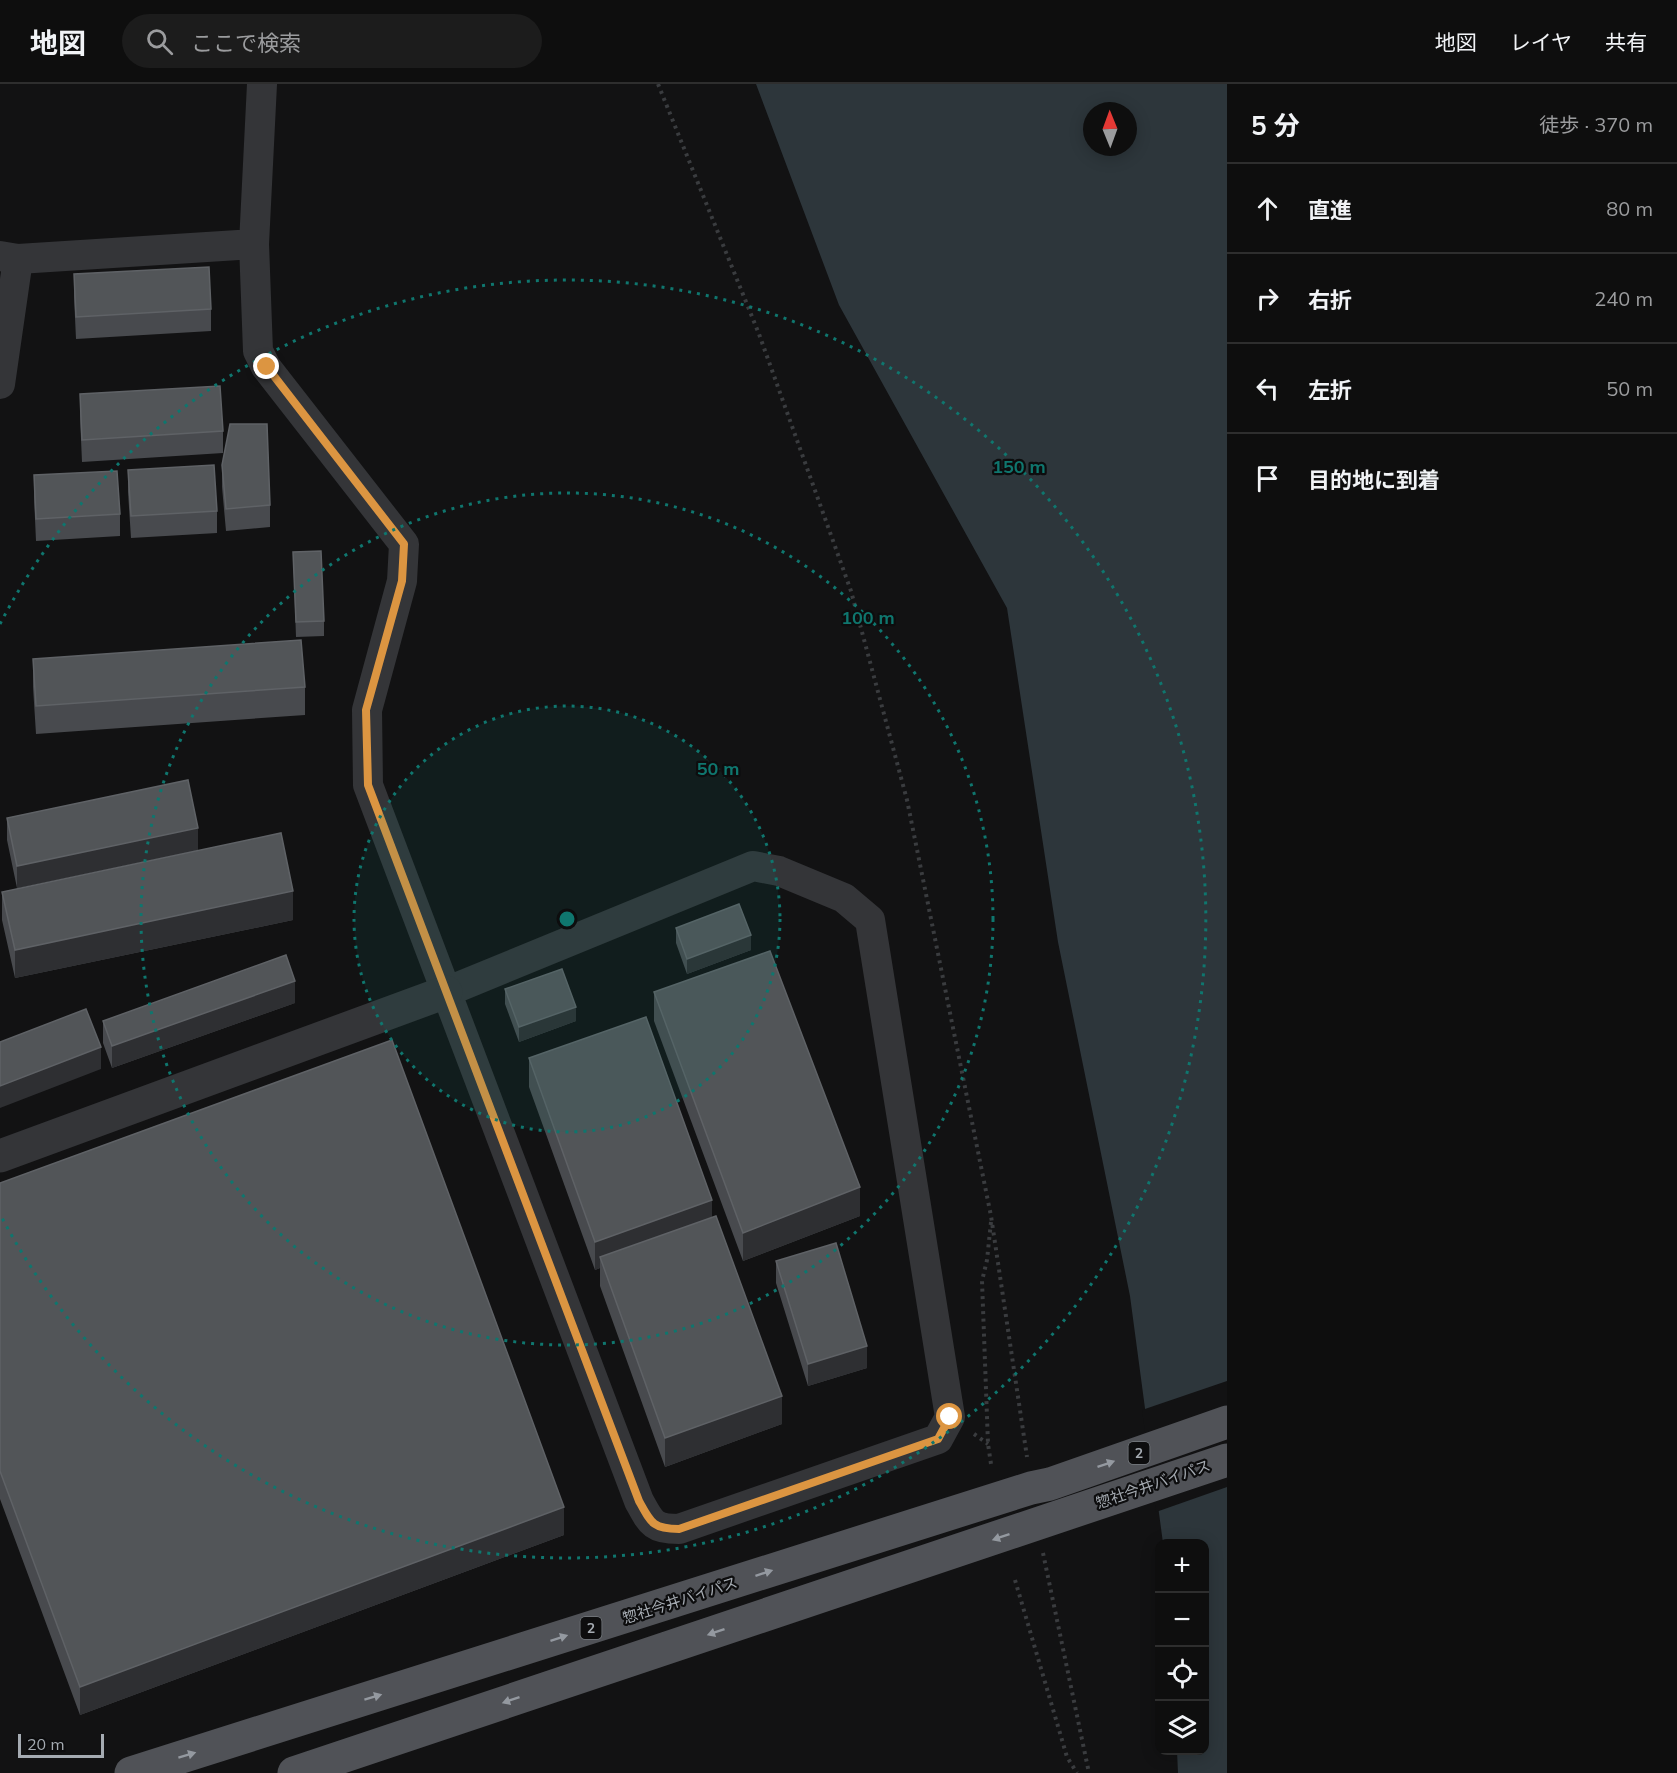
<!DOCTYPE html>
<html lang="ja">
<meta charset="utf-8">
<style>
body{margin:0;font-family:Mulish,"Noto Sans JP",sans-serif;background:#1c1c1c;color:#f1f3f6}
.controls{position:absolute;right:18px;bottom:18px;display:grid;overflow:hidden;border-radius:12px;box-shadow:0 3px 15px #0003}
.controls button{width:54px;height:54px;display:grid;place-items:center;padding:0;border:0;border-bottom:2px solid #2e2e2e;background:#0e0e0e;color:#f1f3f6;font:30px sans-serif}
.compass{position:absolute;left:1083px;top:18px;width:54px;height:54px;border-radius:50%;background:#0e0e0e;box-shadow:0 3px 15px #0003;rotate:359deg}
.scale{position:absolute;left:18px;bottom:15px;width:86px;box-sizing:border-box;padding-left:6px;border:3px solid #a5abb2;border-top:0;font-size:16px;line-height:21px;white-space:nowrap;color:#a5abb2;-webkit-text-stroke:4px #0d0d0e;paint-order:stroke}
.stop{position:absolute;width:18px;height:18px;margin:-14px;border:4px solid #dc9541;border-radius:50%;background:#fff}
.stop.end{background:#dc9541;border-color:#fff;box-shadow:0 2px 6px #0008}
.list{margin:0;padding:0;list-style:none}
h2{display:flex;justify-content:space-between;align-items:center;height:78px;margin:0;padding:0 24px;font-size:26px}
h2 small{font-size:20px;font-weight:400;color:#9b9c9e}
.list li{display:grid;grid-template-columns:39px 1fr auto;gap:18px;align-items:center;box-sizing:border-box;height:90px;padding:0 24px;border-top:2px solid #2e2e2e}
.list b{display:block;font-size:22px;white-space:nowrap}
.list em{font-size:20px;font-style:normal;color:#9b9c9e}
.icon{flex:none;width:33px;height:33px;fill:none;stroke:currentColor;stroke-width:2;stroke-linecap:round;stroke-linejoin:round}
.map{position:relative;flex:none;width:1227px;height:1689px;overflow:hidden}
header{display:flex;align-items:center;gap:36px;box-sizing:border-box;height:84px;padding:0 30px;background:#0e0e0e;border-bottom:2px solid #2e2e2e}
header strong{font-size:28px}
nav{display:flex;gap:33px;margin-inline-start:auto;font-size:21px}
.search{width:420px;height:54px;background:#1c1c1c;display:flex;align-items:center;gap:15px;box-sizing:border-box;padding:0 21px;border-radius:33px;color:#9b9c9e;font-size:22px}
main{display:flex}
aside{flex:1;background:#0e0e0e}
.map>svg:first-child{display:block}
</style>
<header>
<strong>地図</strong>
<div class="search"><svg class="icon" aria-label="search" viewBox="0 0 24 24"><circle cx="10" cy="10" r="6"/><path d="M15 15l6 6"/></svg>ここで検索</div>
<nav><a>地図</a><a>レイヤ</a><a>共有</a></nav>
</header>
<main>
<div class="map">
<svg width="1227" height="1689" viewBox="0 0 1227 1689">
<rect width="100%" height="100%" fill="#121213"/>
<!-- water -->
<path fill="#2d363b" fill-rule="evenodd" d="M756 0H1227V1689H1178L1177 1667 1204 1666V1460L1163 1459 1130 1212 1058 858 1007 524 839 221ZM1092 27H1128V63H1092Z"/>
<!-- pier -->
<path fill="#121213" d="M1227 1297V1403L1156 1428 1142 1326Z"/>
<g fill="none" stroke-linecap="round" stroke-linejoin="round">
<!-- path -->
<path stroke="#3a3c3f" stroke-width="4" stroke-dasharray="3 4.5" stroke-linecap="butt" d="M658 0 759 250 851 507 907 716 991 1132 1027 1373
M991 1138 987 1176 982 1197 988 1360 991 1380
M974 1350 988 1360
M1043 1469 1089 1689
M1015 1496 1067 1673 1077 1689"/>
<!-- minor -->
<path stroke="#343538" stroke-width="30" d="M254 160 262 0
M0 172 18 175 254 160 258 267 266 283 404 460 402 497 367 626 368 701 639 1417C651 1439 653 1445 679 1445L938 1355 950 1333 870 836 844 814 779 787 753 782 446 908
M0 300 18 175"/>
<!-- tertiary -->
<path stroke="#343538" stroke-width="33" d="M0 1072 446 908"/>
<!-- primary -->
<path stroke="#505257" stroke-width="33" d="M131 1689 1031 1404 1050 1400 1227 1338
M294 1689 1227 1376"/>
</g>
<!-- wall -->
<path fill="#484a4e" d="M74 190 211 225V247L76 255 74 212Z
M80 310 223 347V369L82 378 80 332Z
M222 381 270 421V443L226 447 222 403Z
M128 386 217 427V449L131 454 128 408Z
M34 391 120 430V452L36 457 34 413Z
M293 468 324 537V552L296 553Z
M33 575 305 603V631L36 650 33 603Z
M7 734 198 766 17 804 7 756Z
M2 808 293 836 15 894 2 836Z
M676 844 751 866 687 890 676 859Z
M505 905 576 937 519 958 505 920Z
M654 908 860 1132 743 1177 654 937Z
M295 919 112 984 103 959V937Z
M529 974 712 1133 782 1340 665 1383 600 1202V1184L595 1186 529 1003Z
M0 1099 564 1451 80 1631 0 1415Z
M776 1177 867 1284 808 1302 776 1199Z"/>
<!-- shaded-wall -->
<path fill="#2e2f32" d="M198 744V766L17 804V782Z
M293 807V836L15 894V866Z
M751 851V866L687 890V875Z
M295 897V919L112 984V962Z
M576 923V937L519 958V943Z
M101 963V985L0 1024V1002Z
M860 1103V1132L743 1177V1149Z
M712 1116V1145L600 1173V1184L595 1186V1158Z
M867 1262V1284L808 1302V1280Z
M782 1312V1340L665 1383V1354Z
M564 1423V1451L80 1631V1603Z"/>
<!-- building -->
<path fill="#525558" stroke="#5f6266" stroke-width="1.5" d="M209 183 211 225 76 233 74 190Z
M220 302 223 347 82 356 80 310Z
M230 340H267L270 421 226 425 222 381Z
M214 381 217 427 131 432 128 386Z
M117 387 120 430 36 435 34 391Z
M321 467 324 537 296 538 293 468Z
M301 556 305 603 36 622 33 575Z
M188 696 198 744 17 782 7 734Z
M281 749 293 807 15 866 2 808Z
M739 820 751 851 687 875 676 844Z
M770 867 860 1103 743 1149 654 908Z
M286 871 295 897 112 962 103 937Z
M562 885 576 923 519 943 505 905Z
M86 925 101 963 0 1002V958Z
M646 933 712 1116 595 1158 529 974Z
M392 956 564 1423 80 1603 0 1387V1099Z
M716 1132 782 1312 665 1354 600 1173Z
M836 1159 867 1262 808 1280 776 1177Z"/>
<!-- one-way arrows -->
<defs><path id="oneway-solid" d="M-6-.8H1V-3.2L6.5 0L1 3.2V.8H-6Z" transform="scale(1.5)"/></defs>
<g fill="#9499a0">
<use href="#oneway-solid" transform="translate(1106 1380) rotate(-19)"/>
<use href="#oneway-solid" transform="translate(1001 1453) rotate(161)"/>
<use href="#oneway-solid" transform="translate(764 1489) rotate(-18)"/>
<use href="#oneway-solid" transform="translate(716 1548) rotate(161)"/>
<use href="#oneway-solid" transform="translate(559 1554) rotate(-18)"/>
<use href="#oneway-solid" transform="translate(373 1613) rotate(-17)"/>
<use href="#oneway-solid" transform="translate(511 1616) rotate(161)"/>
<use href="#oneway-solid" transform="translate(187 1671) rotate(-17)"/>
</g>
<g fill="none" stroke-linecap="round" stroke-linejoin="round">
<!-- route -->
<path stroke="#dc9541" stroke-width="8" d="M267 283 404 460 402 497 366 626 368 701 639 1417C651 1439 653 1445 679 1445L938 1355 950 1333"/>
</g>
<!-- distance rings -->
<circle cx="567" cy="835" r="213" fill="#0f766e" fill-opacity=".12"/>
<g fill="none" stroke="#0f766e" stroke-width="3" stroke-dasharray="3 6">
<circle cx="567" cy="835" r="213"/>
<circle cx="567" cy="835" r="426"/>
<path d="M0 540A639 639 0 1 1 0 1130"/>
</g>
<g text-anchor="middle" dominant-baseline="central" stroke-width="4.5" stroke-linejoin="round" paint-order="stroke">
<!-- shield labels -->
<g fill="#0d0d0e" stroke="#777c81" stroke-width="1.5">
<rect x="1128.5" y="1358" width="21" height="22" rx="4.5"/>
<rect x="580.5" y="1533" width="21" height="22" rx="4.5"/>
</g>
<g font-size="14" font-weight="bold" fill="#a5abb2">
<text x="1139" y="1369">2</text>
<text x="591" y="1544">2</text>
</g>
<!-- street labels -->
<g font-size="15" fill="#a5abb2" stroke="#0d0d0e">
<text transform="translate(1153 1400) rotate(-19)">惣社今井バイパス</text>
<text transform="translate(680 1516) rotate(-18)">惣社今井バイパス</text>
</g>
</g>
<circle cx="567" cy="835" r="9" fill="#0f766e" stroke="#0d0d0e" stroke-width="3"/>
<g font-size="18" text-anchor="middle" font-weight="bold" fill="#0f766e" stroke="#0d0d0e" stroke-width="4.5" stroke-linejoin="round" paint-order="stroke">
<text x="1019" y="389">150 m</text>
<text x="868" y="540">100 m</text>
<text x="718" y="691">50 m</text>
</g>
</svg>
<div class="controls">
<button>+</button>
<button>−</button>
<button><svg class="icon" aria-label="locate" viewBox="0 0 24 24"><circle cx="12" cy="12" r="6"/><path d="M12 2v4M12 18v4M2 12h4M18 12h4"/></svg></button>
<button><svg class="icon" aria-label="layers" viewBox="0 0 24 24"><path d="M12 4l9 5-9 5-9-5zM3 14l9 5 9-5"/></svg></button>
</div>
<svg class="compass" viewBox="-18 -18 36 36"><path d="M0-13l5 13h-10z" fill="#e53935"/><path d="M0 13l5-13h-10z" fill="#9b9c9e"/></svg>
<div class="scale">20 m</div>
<div class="stop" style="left:950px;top:1333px"></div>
<div class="stop end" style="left:267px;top:283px"></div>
</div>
<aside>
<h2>5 分<small>徒歩 · 370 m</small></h2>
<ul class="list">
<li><svg class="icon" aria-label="ahead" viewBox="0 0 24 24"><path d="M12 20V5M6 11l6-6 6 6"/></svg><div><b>直進</b></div><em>80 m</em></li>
<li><svg class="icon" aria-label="right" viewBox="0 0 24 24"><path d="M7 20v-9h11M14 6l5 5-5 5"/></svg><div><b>右折</b></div><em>240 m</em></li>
<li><svg class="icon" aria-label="left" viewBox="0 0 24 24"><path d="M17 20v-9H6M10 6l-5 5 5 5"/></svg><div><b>左折</b></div><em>50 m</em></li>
<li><svg class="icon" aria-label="arrive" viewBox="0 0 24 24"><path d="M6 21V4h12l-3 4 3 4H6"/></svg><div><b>目的地に到着</b></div></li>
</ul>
</aside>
</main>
